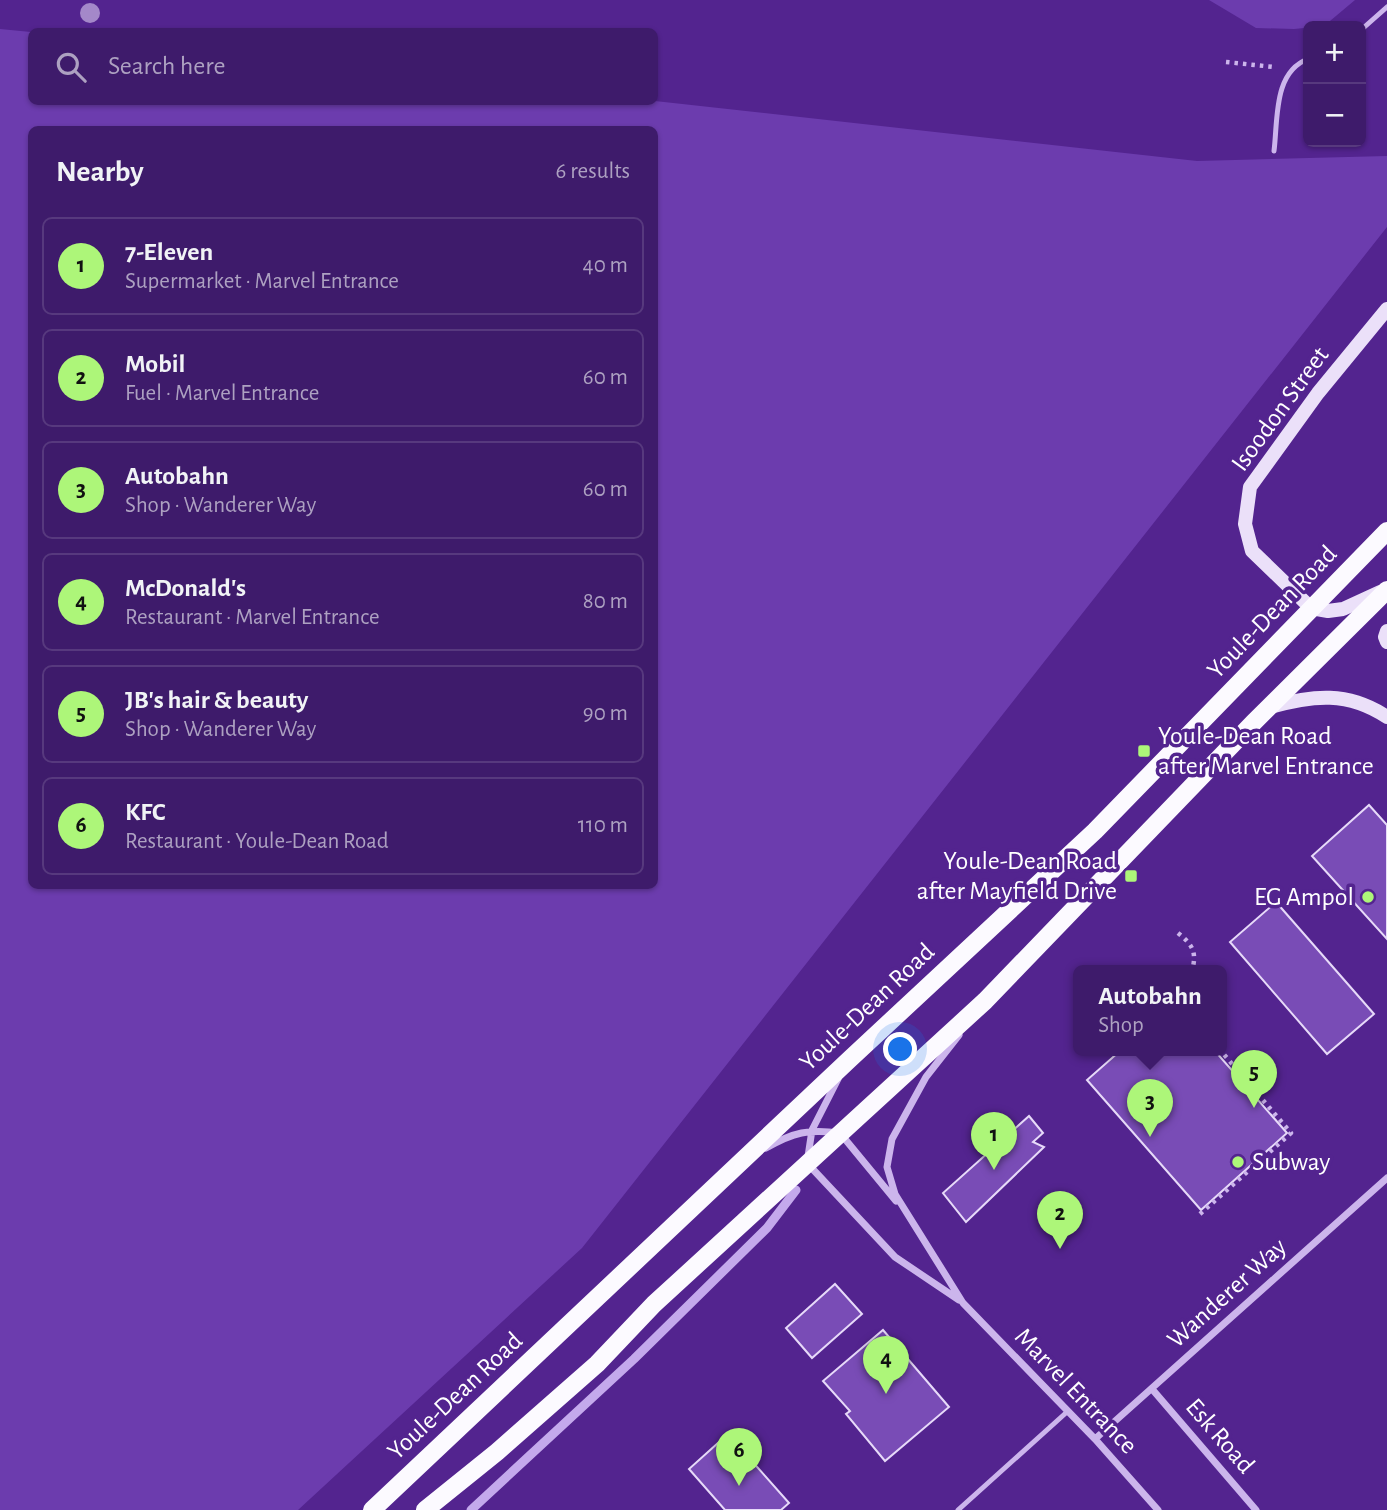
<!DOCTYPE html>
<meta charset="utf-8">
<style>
body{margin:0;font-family:"Alegreya Sans",sans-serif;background:#452471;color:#f1f3f6}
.controls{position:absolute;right:21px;top:21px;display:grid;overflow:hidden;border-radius:10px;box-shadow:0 2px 5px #0004}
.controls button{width:63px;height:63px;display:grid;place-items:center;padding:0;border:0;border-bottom:2px solid #57397e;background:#3e1b6b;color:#f1f3f6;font:35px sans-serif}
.you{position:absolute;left:901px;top:1050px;width:24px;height:24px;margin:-18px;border:5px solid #fff;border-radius:50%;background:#1a73e8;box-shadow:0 0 0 10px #1a73e833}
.badge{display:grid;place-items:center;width:46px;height:46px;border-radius:50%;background:#adf679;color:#111;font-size:23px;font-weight:700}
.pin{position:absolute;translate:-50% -58px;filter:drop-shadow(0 2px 4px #0008)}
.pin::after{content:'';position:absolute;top:37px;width:24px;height:21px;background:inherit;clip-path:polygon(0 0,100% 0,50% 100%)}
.popup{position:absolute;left:1073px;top:965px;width:154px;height:91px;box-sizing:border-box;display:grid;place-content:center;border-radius:10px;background:#3e1b6b;filter:drop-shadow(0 2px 5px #0005);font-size:23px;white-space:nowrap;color:#ada1c1}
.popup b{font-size:26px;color:#f1f3f6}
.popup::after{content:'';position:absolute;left:50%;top:100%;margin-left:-14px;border:14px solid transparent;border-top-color:#3e1b6b}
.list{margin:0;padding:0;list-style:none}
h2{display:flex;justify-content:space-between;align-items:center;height:91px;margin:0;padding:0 28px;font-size:30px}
h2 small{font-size:23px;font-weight:400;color:#ada1c1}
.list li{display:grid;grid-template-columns:46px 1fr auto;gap:21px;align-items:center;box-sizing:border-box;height:98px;margin:0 14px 14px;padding:0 14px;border:2px solid #57397e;border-radius:10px}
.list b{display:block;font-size:26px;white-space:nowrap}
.list p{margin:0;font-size:23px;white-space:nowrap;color:#ada1c1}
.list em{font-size:23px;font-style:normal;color:#ada1c1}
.icon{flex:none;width:38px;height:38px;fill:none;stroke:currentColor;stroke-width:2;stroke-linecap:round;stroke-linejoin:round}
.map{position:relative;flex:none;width:1387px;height:1510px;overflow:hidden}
.search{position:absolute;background:#3e1b6b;box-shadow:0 2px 5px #0004;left:28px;top:28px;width:630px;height:77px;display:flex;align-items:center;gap:18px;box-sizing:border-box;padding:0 24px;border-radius:10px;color:#ada1c1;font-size:26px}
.panel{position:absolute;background:#3e1b6b;box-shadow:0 2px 5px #0004;left:28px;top:126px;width:630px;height:763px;border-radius:10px}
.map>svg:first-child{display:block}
</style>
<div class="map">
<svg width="1387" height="1510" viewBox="0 0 1387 1510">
<rect width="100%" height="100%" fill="#53248f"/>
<!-- green -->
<path fill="#6c3cae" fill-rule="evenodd" d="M1209 0H1355L1324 26 1294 29 1256 28Z
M0 29 31 32 32 102 655 101 1197 161 1387 156V227L582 1248 298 1510H0ZM32 130H654V886H32Z"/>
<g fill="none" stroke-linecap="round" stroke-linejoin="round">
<!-- stream -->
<path stroke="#c4a9ec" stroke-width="9" d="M471 1510 634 1359 767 1228 796 1190"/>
</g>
<!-- building -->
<path fill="#794cb6" stroke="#e7daf9" stroke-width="2" d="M1369 805 1387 825V939L1312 856Z
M1276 902 1374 1014 1327 1054 1230 942Z
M1120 1051H1215L1287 1133 1201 1210 1087 1080Z
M1029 1116 1043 1133 1033 1142 1044 1147 966 1222 943 1193Z
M835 1284 862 1314 812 1358 786 1328Z
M883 1330 949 1407 885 1461 846 1414 850 1411 823 1381Z
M728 1434 789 1503 781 1510H725L689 1469Z"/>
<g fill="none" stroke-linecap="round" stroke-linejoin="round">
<!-- path -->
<path stroke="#ccb5ec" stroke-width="4.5" stroke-dasharray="3.5 5" stroke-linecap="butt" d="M1226 62 1274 67
M1178 933C1193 945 1197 952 1192 971
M1200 1214 1291 1133 1221 1051"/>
<!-- lane -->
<path stroke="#ccb5ec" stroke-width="5" d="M1361 30 1387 7
M1274 151C1278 120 1273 72 1308 59
M958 1510 1068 1411"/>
<!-- street -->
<path stroke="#ccb5ec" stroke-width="7" d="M959 1035 926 1077 892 1139 887 1167 895 1194 963 1303 1095 1439 1158 1510
M838 1079 812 1130 807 1163 895 1257 959 1300
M766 1148C794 1132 808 1129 840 1133L896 1201
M1152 1389 1256 1510
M1095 1439 1387 1178"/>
<!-- secondary -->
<path stroke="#ebe0f9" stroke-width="14" d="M1380 592 1343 609 1328 611 1311 608 1252 551 1245 524 1250 487 1318 393 1387 309
M1387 631 1385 637 1387 642
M1270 707C1313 695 1348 691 1387 717"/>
<!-- primary -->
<path stroke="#fcfaff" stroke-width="18" d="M372 1510 851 1058 1095 831 1387 531
M425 1510 497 1452 597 1364 654 1304 985 1001 1254 722 1387 590"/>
</g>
<!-- trees -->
<circle fill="#a488c9" cx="90" cy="13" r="10"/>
<!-- markers -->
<g fill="#adf679" stroke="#53248f" stroke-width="2.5">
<rect x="1137" y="744" width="14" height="14" rx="3.5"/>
<rect x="1124" y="869" width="14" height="14" rx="3.5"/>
<circle cx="1368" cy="897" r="7"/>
<circle cx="1238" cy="1162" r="7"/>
</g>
<g text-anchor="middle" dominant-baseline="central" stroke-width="7" stroke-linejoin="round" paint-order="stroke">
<!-- street labels -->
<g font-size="26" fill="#fff" stroke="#53248f">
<text transform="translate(1280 409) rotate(-54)">Isoodon Street</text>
<text transform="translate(1272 612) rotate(-46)">Youle-Dean Road</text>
<text transform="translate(867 1007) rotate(-43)">Youle-Dean Road</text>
<text transform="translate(1227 1293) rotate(-42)">Wanderer Way</text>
<text transform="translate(1076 1391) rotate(46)">Marvel Entrance</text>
<text transform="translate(455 1396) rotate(-43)">Youle-Dean Road</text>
<text transform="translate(1220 1436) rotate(49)">Esk Road</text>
</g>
<!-- poi labels -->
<g font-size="26" fill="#fff" stroke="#53248f" text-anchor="start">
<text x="1158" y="736">Youle-Dean Road<tspan x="1158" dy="30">after Marvel Entrance</tspan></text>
<text x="1117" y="861" text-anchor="end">Youle-Dean Road<tspan x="1117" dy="30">after Mayfield Drive</tspan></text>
<text x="1354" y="897" text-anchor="end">EG Ampol</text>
<text x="1252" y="1162">Subway</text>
</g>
</g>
</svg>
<div class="controls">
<button>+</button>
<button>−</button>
</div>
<div class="you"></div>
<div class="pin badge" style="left:994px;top:1170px">1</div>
<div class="pin badge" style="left:1060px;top:1249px">2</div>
<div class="pin badge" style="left:1150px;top:1137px">3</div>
<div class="popup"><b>Autobahn</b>Shop</div>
<div class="pin badge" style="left:886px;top:1394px">4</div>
<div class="pin badge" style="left:1254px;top:1108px">5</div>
<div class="pin badge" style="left:739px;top:1486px">6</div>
<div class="search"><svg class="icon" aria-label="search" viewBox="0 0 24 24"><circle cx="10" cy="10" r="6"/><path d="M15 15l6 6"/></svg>Search here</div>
<section class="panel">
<h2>Nearby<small>6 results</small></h2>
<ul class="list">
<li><span class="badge">1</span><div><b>7-Eleven</b><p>Supermarket · Marvel Entrance</p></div><em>40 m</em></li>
<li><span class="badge">2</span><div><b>Mobil</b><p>Fuel · Marvel Entrance</p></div><em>60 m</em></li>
<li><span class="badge">3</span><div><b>Autobahn</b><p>Shop · Wanderer Way</p></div><em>60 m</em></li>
<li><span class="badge">4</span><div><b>McDonald's</b><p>Restaurant · Marvel Entrance</p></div><em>80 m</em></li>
<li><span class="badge">5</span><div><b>JB's hair &amp; beauty</b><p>Shop · Wanderer Way</p></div><em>90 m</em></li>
<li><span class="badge">6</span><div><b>KFC</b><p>Restaurant · Youle-Dean Road</p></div><em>110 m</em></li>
</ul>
</section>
</div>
